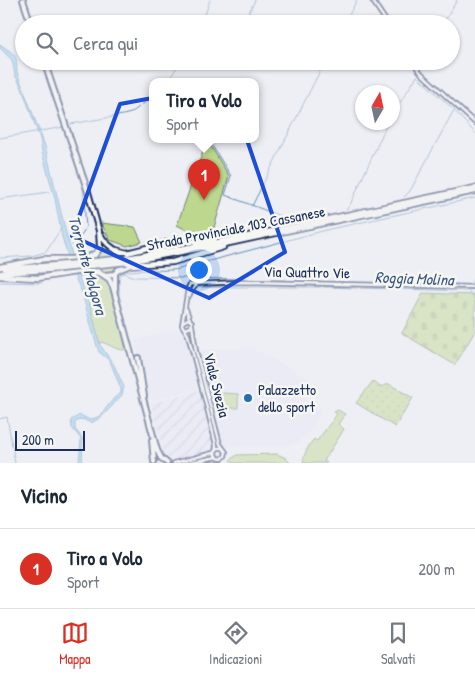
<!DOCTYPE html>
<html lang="it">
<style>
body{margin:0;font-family:"Patrick Hand",sans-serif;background:#f2f2f3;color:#1f2937}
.compass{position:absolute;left:355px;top:85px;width:45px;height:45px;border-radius:50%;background:#fff;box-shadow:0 1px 4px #0004;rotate:9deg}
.scale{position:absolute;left:15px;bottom:12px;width:70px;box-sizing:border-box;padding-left:5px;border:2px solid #1b2f5e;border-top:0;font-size:14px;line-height:18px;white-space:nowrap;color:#1b2f5e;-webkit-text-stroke:4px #f6f6f2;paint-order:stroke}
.you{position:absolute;left:198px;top:269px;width:18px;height:18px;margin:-12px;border:4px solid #fff;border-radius:50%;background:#1a73e8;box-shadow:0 0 0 8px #1a73e833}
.badge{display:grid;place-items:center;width:32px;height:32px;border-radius:50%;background:#d93025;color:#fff;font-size:16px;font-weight:700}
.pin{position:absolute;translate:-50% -41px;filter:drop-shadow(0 1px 2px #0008)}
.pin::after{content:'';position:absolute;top:26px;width:18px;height:15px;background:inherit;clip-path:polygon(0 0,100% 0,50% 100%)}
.popup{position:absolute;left:149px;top:78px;width:110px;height:65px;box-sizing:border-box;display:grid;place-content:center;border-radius:10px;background:#fff;filter:drop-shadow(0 1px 4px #0005);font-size:16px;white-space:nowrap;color:#747a83}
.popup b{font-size:19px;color:#1f2937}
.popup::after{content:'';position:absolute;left:50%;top:100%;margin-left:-10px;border:10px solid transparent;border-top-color:#fff}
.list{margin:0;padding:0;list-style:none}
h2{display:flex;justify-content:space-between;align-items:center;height:65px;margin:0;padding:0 20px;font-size:21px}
h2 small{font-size:16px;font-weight:400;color:#747a83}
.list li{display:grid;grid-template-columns:32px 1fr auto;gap:15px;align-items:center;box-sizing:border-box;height:80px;padding:0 20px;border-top:1px solid #e0e1e3}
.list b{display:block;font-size:19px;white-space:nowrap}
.list p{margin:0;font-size:16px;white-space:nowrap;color:#747a83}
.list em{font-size:16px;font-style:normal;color:#747a83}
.icon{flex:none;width:28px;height:28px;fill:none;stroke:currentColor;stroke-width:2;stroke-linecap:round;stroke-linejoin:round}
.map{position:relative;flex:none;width:475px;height:463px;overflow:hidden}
.search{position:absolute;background:#fff;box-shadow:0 1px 4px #0004;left:15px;right:15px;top:15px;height:55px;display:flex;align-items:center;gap:12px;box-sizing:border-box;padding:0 18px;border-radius:28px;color:#747a83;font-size:19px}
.sheet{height:145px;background:#fff}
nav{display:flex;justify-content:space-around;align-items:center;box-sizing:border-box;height:70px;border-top:1px solid #e0e1e3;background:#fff;font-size:14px;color:#747a83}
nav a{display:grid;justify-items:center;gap:2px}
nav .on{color:#d93025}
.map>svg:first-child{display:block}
</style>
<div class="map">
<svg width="475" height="463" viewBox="0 0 475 463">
<defs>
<pattern id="industrial-furrows" width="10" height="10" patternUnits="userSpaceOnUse" patternTransform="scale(1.25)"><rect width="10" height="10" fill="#e4e6f6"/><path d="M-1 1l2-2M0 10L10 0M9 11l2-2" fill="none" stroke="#c3c6d5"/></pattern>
<pattern id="cemetery-stones" width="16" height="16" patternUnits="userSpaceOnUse" patternTransform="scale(1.25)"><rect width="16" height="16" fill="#bed78e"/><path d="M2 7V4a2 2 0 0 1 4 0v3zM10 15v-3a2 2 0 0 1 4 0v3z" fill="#a3b97d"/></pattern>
<pattern id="park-dots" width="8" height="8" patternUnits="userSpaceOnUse" patternTransform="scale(1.25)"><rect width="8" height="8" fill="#bed78e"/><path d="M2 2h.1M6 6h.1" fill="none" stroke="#a3b97d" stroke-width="1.8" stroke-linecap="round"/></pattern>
</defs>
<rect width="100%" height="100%" fill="#eeeff4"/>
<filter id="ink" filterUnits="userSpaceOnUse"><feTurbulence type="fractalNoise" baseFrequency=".02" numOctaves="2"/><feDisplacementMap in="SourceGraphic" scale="10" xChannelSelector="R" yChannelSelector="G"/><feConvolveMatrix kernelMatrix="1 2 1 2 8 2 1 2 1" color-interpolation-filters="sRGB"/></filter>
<g filter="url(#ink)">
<!-- built -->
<path fill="#e4e6f6" d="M178 329 185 333 199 388 151 401 135 342 139 339Z
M252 348 311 380 301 396 321 411 313 427 298 443 281 446 228 447 224 446 198 350Z"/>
<!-- industrial -->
<path fill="url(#industrial-furrows)" d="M199 390 215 450 174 461 170 459 163 451 151 403Z"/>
<!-- grass -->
<path fill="#bed78e" stroke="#6c8376" d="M207 140 229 176 211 238 198 236 177 225Z
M101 223 135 227 142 242 127 246 110 240Z
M95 261a12 12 0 1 1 24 0a12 12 0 1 1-24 0Z
M89 272 108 280 113 292 126 350C112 350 110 343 99 342L82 273Z
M222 393 238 394V408H215L212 396Z
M338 410 345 414 338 424 344 429 324 461 327 463H303C304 454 308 446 314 439L317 441 337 414 334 412Z
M277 454 286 458 290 463H234L230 460 237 455Z"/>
<!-- cemetery -->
<path fill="url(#cemetery-stones)" stroke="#6c8376" d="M423 293 475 295V331L455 365 402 333Z"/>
<!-- park -->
<path fill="url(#park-dots)" stroke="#6c8376" d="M373 381 380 387 389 384 413 398 395 427 356 403Z"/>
<!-- water -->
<path fill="#8ecbee" stroke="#608db4" d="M0 44C15 55 17 53 17 72L45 146 67 237 77 273 89 302 100 345 114 365 124 387 122 395C112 405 105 417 91 423L82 419 75 422V429L83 439 82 463 79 462 81 439 72 428 71 420 80 415 90 420 100 416 114 398 121 393V389L110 361 99 352 96 343 82 293 74 275 62 237 55 199 42 152 40 139 22 88 15 75 12 60 0 48Z"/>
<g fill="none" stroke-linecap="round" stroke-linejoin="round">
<!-- stream -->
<path stroke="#608db4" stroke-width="1" d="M288 0 289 1
M202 24 210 0
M243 24 255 0
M344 24 357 0
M443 24 457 0
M418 66 421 61
M168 81 181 61
M142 105 153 95
M454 110 475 133
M392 115 417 76 452 108
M71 124 123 115 131 113 139 107
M0 138 64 127
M208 139 231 176 225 195 283 217
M404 197 410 191 454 110
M0 199 49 192
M252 206 325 61
M346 210 350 205 388 122
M286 219 299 218
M71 246 81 236 86 227 83 188
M0 258 31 256 46 252 62 227
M123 273C130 268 166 272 179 269L330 229 475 198
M78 277C87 273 98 274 106 281 109 284 111 292 112 297
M0 282 42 283
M471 284 475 274
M324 287 357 288
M360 288 467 291
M196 289 199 287H321
M469 291 470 294H475
M119 294V277L123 273 134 277 286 280
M0 419 7 417 15 463"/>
<!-- tertiary casing -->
<g stroke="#1b2f5e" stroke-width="6">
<path id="tertiary" d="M372 0 388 24
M412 61 421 73 475 123
M189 296 196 284
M186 309 190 320
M183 322 188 319 192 322 191 327 186 329
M192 325 196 351 220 444 226 452 225 456 222 459 218 458 215 455 216 445 206 404 188 335 182 325 188 288 190 284 244 282 475 287
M174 463 213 453 218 448H222
M187 463 217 457"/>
</g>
<!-- primary casing -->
<g stroke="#1b2f5e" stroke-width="8">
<path id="primary" d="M23 0 31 24
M44 61 88 192 99 231 100 248 94 256V265L97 271 109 279 113 287 157 450 161 458 167 463
M101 235C107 249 118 247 122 259
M104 275 114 274 120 269
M115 289V274
M138 358 144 396
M152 440 154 462"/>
</g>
<!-- trunk casing -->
<g stroke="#1b2f5e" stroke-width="8">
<path id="trunk" d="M116 250 127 253 167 243 214 240
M127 258 229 240 475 188
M127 262 229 243 475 191
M0 267 44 259H85L96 253
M5 269 58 265
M118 270 130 265 173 262 223 247
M1 273 59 269
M0 276 38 278 88 270 99 273"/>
</g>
<!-- tertiary -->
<use href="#tertiary" stroke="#f6f6f2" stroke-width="2.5"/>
<!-- primary -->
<use href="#primary" stroke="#f6f6f2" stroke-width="4"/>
<!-- trunk -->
<use href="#trunk" stroke="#f6f6f2" stroke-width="4.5"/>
<!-- trunk-bridge casing -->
<g stroke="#1b2f5e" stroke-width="8" stroke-linecap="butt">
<path id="trunk-bridge" d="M58 265 127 258
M59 269 127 262"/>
</g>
<!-- trunk-bridge -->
<use href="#trunk-bridge" stroke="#f6f6f2" stroke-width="4.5"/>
</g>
</g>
<!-- marked area -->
<path d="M0 0H475V463H0ZM228 84 285 252 209 298 72 236 120 104Z" fill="#eeeff4" fill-opacity=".55" fill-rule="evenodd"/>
<path fill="none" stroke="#1d4ed8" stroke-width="4" stroke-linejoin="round" d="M228 84 285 252 209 298 72 236 120 104Z"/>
<!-- markers -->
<circle fill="#1f6fb2" stroke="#f6f6f2" stroke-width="2" cx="248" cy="398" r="5"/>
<g text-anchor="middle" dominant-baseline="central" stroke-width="5" stroke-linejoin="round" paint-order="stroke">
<!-- street labels -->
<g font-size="15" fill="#1b2f5e" stroke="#f6f6f2">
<text transform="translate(236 228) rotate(-11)">Strada Provinciale 103 Cassanese</text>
<text transform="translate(307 272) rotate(1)">Via Quattro Vie</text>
<text transform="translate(217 385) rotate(76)">Viale Svezia</text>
</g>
<!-- poi labels -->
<g font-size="15" fill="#1b2f5e" stroke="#f6f6f2" text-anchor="start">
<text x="258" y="389">Palazzetto<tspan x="258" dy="17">dello sport</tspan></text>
</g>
<!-- water labels -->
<g font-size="16" font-style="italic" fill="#385682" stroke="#f6f6f2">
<text transform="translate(88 265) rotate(74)">Torrente Molgora</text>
<text transform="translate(414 278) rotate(2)">Roggia Molina</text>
</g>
</g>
</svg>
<svg class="compass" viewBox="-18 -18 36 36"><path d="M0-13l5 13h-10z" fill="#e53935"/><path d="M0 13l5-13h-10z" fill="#747a83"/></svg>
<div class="scale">200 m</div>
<div class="you"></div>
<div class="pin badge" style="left:204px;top:200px">1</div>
<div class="popup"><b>Tiro a Volo</b>Sport</div>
<div class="search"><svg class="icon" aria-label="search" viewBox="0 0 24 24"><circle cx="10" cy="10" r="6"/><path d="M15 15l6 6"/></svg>Cerca qui</div>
</div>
<section class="sheet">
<h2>Vicino<small></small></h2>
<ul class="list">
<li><span class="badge">1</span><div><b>Tiro a Volo</b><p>Sport</p></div><em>200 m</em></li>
</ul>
</section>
<nav>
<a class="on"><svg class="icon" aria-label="map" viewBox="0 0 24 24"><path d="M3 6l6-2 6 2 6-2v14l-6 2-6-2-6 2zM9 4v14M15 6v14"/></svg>Mappa</a>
<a><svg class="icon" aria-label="directions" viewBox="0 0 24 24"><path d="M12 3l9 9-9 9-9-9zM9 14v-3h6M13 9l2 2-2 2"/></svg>Indicazioni</a>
<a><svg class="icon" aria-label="saved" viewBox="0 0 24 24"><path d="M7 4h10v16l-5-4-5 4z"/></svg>Salvati</a>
</nav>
